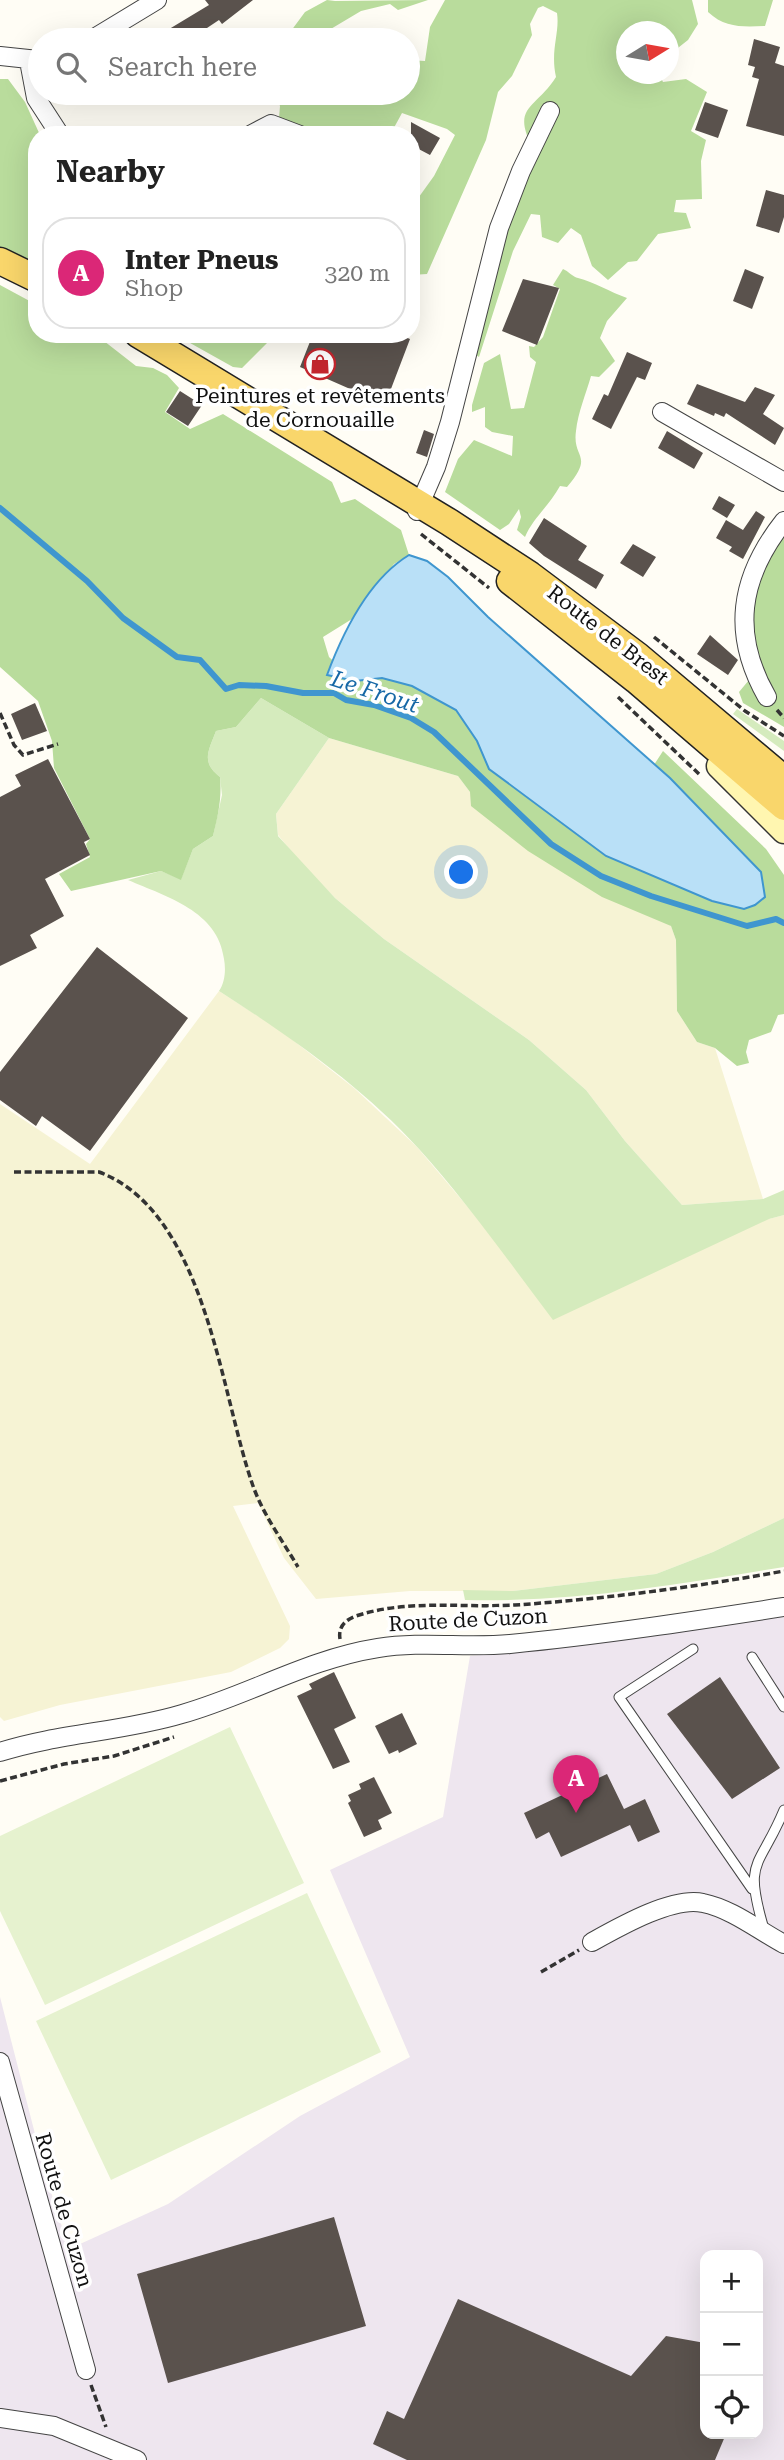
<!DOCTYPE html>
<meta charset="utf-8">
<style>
body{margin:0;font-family:"Roboto Serif",serif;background:#f2f2f2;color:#222}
.controls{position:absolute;right:21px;bottom:21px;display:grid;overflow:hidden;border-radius:14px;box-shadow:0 7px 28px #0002}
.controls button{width:63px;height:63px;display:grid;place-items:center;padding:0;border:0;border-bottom:2px solid #e0e0e0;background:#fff;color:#222;font:35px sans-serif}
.compass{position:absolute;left:616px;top:21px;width:63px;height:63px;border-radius:50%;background:#fff;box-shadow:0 7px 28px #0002;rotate:79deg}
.you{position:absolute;left:462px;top:873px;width:24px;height:24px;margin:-18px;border:5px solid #fff;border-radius:50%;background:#1a73e8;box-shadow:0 0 0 10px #1a73e833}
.badge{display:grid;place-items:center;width:46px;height:46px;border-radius:50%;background:#db2777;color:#fff;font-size:23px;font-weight:700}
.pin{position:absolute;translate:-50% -58px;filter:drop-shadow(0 2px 4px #0008)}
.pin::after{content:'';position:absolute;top:37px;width:24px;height:21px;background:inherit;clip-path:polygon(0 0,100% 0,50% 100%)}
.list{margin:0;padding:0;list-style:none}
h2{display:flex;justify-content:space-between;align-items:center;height:91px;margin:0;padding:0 28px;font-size:30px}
h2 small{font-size:23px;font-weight:400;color:#767676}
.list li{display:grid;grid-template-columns:46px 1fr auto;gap:21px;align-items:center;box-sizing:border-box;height:112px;margin:0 14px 14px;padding:0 14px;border:2px solid #e0e0e0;border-radius:28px}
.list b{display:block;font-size:26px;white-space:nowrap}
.list p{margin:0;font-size:23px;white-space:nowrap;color:#767676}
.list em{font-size:23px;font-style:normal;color:#767676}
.icon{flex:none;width:38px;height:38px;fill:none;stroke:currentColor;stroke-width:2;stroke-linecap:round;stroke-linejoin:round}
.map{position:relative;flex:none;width:784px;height:2460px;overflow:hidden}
.search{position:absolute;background:#fff;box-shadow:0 7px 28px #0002;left:28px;top:28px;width:392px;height:77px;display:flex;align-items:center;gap:18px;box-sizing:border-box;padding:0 24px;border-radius:38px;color:#767676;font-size:26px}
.panel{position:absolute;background:#fff;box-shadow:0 7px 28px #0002;left:28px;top:126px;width:392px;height:217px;border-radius:28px}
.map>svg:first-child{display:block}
</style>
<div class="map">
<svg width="784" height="2460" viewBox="0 0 784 2460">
<rect width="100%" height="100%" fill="#fffdf5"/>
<!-- industrial -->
<path fill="#eee6ef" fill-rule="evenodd" d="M784 1614V2460H0V1997L45 2173 69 2249 168 2204 300 2116 410 2057 330 1870 443 1817 470 1656 587 1645ZM705 2255H758V2434H705Z"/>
<!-- farmland -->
<path fill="#f6f3d4" d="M329 738 458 776 470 792 671 926 676 940 677 1011 697 1042 715 1048 763 1199 682 1205 625 1141 586 1090 529 1040 384 939 335 898 300 862 278 835 276 814Z
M219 991 280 1030 354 1088 417 1147 472 1212 769 1219 784 1215V1518L713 1552 656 1574 513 1591H410L316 1599 284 1558 258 1503 233 1506 290 1626 289 1639 280 1648 231 1672 60 1705 4 1721 0 1717V1104L90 1164Z"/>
<!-- green -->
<path fill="#d5ebbd" d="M261 698 329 738 276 814 278 836 335 898 384 939 529 1040 586 1090 625 1141 682 1205 763 1199 784 1190V1215L769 1219 553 1320C509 1262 467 1202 419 1149 362 1086 289 1036 219 991 225 982 226 970 224 959 218 911 167 897 128 880L161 871 181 879 193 849 213 836 222 795 220 777C201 762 208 752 216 731L236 727Z
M737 709 784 741V751L733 714Z
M784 1518V1567C679 1584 571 1603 465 1600L463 1590 513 1591 656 1574 713 1552Z"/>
<!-- forest -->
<path fill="#b9dc9c" d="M327 0 335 1 428 0 398 10 390 4 361 11 319 36 316 32 288 35 305 12Z
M445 0H692L698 24 688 40 669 55 668 32H626V74H659L663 82 686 79 707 92 691 131 706 140 701 161 702 199 676 200 674 212 686 213 691 228 658 234 637 261 628 262 608 280 592 266 581 235 571 228 558 243 542 237 540 215 531 214 513 251 479 357 469 350 534 150C510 106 535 110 556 77 550 50 560 33 557 13L543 6 538 8 530 24 532 35 512 76 498 92 486 140 427 274 411 275V208L434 176 455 135 447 129 402 113 390 135H305L279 118 280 106 275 93H408V60L425 61 430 27Z
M708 0H773L765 26C743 27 725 28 708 12Z
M0 79H8L25 102 40 135H37V269L0 251Z
M563 269C568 271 573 277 578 278 594 282 610 292 627 298L607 321 600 338 615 361 599 377 591 376C586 394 578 412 576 431 572 459 595 454 567 487L560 486C549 506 533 518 525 537L517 530 521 517 519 509 509 524 500 530 445 492 458 459 474 440 512 456 513 436 492 432 485 427V407L472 412V405L484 363 500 354 511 409 524 408 536 362 530 357 529 346 534 347 543 337 560 289 553 285Z
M0 285 37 305V334H95L136 366 153 368 167 375 179 388 165 412 190 429 223 414 332 482 341 503 355 499 401 530 409 555 394 564 352 619 323 637 329 657 355 681 381 678 412 686 456 710 477 741 489 769 652 768 663 751 766 849 784 875V1014L778 1015 771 1032 749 1040 746 1052 749 1063 737 1066 715 1048 697 1042 677 1011 676 940 671 926 602 897 528 851 471 806 470 792 458 776 329 738 261 698 236 727 216 731C208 752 201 762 220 777 222 798 218 816 213 836L193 849 181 880 161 871 71 891 59 874 90 857 86 844 90 839 54 768 52 741 38 701 0 667Z
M174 334H270L267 343 242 368 233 367Z
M784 530V727L743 703 739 692 749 680 751 592Z"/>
<!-- pitch -->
<path fill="#e6f2cf" d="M230 1727 304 1883 45 2005 0 1911V1836Z
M307 1893 381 2052 111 2180 36 2021Z"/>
<!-- water -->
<path fill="#b9e0f7" stroke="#3f96cf" stroke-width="2" d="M409 555 427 561 448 577 488 617 670 778 761 872 765 897 755 905 744 909 712 901 606 856 489 769 477 741 456 710 412 686 382 678 355 681 327 675C343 632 368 580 409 555Z"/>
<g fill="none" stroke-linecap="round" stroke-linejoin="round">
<!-- stream -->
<path stroke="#3f96cf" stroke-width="6" d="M0 508 87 581 123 618 177 657 200 660 226 689 239 685 266 686 303 693H334L346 700 374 705 411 718 434 732 551 844 601 876 651 896 747 926 776 919 784 923"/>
</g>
<!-- building -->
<path fill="#5a524d" d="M205 0H253L222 24 219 20 189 40H151L209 5Z
M754 39 780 47 775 63 784 66V136L746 126 759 79 752 77 755 67 748 65Z
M705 102 728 110 718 138 695 130Z
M411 122 440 138 430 155 411 145Z
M766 190 784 195V217L779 233 756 226Z
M745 269 764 277 752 309 733 301Z
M523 279 559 288 537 345 502 331Z
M313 334H398L410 339 386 402 382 403 300 367Z
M627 352 652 363 645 380 637 377 611 429 592 419 604 394 608 396Z
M697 384 745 402 755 387 775 395 763 414 784 428 775 445 726 413 724 417 715 413 714 416 687 404Z
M180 391 202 405 188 426 166 412Z
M424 430 434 434 427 457 416 453Z
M667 431 703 453 694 469 658 448Z
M719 496 735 505 727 518 712 509Z
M756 511 765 517 743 559 729 551 732 547 716 538 726 520 743 530Z
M544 518 587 546 578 560 604 575 596 589 544 556 529 543Z
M633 544 656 557 643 577 620 563Z
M710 635 738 660 728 675 697 654Z
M35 703 47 731 22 740 11 714Z
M48 759 90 839 84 842 90 855 45 879 64 916 30 935 37 948 0 966V797L21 786 15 775Z
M97 947 188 1018 90 1151 42 1116 36 1126 0 1100V1072Z
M334 1672 356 1718 334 1729 350 1762 333 1769 297 1696 312 1689 309 1684Z
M720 1677 780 1768 732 1799 667 1714Z
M402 1713 417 1744 399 1753 398 1750 389 1754 375 1726Z
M607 1774 624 1809 645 1799 660 1832 638 1842 630 1825 561 1857 549 1832 536 1839 524 1813Z
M374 1777 392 1813 378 1820 382 1829 364 1837 348 1803 351 1801 348 1795 361 1789 359 1784Z
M334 2217 366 2326 168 2383 137 2274Z
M458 2299 631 2376 666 2336 705 2343V2434H726L715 2460H407L373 2444 387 2411 404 2419Z"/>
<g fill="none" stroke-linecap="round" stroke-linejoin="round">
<!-- service casing -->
<g stroke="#444" stroke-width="11">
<path id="service" d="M693 1649 619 1697 752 1889
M752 1657 784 1707
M764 1929C743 1858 759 1870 784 1810"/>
</g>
<!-- minor casing -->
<g stroke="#444" stroke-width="20">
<path id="minor" d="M91 40 157 0
M0 56 38 60
M29 61 36 98 60 135
M250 135 271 124 300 135
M662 412 784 482
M417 511 436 467 450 422 499 228 521 171 550 111
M767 697C731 634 739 578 784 521
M0 1752C60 1733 122 1732 182 1714 249 1695 308 1659 378 1648 422 1641 466 1648 510 1644 602 1635 693 1621 784 1607
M592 1942C619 1927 673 1896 703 1903 732 1909 758 1930 784 1944
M0 2062 86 2370
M0 2418 54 2426 137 2460"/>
</g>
<!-- secondary casing -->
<g stroke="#333" stroke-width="27">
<path id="secondary" d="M719 766 784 831"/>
</g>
<!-- primary casing -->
<g stroke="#222" stroke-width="29">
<path id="primary" d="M0 261 37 279
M138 334 449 522 530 575 638 656 784 779
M510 581 636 680 784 807"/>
</g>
<!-- path -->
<path stroke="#333" stroke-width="3.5" stroke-dasharray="7 3.5" stroke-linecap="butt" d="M421 534 489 588
M654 637 745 711 784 736
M618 697 699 774
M777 710 784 718
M0 713 14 745 23 755 58 744
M14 1172H99C205 1212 220 1390 252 1483 262 1513 282 1540 298 1567
M340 1639C338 1627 345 1620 356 1616 407 1599 462 1608 515 1605 605 1599 695 1587 784 1571
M0 1781 64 1764 114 1756 174 1737
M541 1972 579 1950
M91 2385 106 2427"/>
<!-- service -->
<use href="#service" stroke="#fff" stroke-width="9"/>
<!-- minor -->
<use href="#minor" stroke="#fff" stroke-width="18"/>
<!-- secondary -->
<use href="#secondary" stroke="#fff6b0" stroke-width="24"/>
<!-- primary -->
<use href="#primary" stroke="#f9d66b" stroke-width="26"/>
</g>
<!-- icons -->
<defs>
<g id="shop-ring" transform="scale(1.575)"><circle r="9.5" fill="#fff" stroke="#c4262e" stroke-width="1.5"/><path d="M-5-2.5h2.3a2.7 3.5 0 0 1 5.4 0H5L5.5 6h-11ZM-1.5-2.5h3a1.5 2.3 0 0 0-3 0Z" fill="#c4262e"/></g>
</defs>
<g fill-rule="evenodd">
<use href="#shop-ring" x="320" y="364"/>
</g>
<g text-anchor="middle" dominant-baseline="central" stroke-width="7" stroke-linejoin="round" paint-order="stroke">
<!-- poi labels -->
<g font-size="21" fill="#111" stroke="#fff">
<text x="320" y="396">Peintures et revêtements<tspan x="320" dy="24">de Cornouaille</tspan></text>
</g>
<!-- street labels -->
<g font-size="21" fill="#111" stroke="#fff">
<text transform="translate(608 635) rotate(38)">Route de Brest</text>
<text transform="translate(468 1620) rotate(-3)">Route de Cuzon</text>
<text transform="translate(64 2210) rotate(74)">Route de Cuzon</text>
</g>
<!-- water labels -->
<g font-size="23" font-style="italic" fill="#1768a6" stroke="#fff">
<text transform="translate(375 692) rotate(18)">Le Frout</text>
</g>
</g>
</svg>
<div class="controls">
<button>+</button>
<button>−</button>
<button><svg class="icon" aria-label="locate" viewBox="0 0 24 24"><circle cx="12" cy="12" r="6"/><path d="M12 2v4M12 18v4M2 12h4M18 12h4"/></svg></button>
</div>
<svg class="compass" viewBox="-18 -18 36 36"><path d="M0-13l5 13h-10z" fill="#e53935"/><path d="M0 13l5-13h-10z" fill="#767676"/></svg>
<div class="you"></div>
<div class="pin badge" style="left:576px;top:1813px">A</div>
<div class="search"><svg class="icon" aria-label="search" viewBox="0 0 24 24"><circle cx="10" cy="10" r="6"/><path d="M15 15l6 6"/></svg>Search here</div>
<section class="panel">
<h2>Nearby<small></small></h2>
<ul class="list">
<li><span class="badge">A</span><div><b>Inter Pneus</b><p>Shop</p></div><em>320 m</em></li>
</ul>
</section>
</div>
